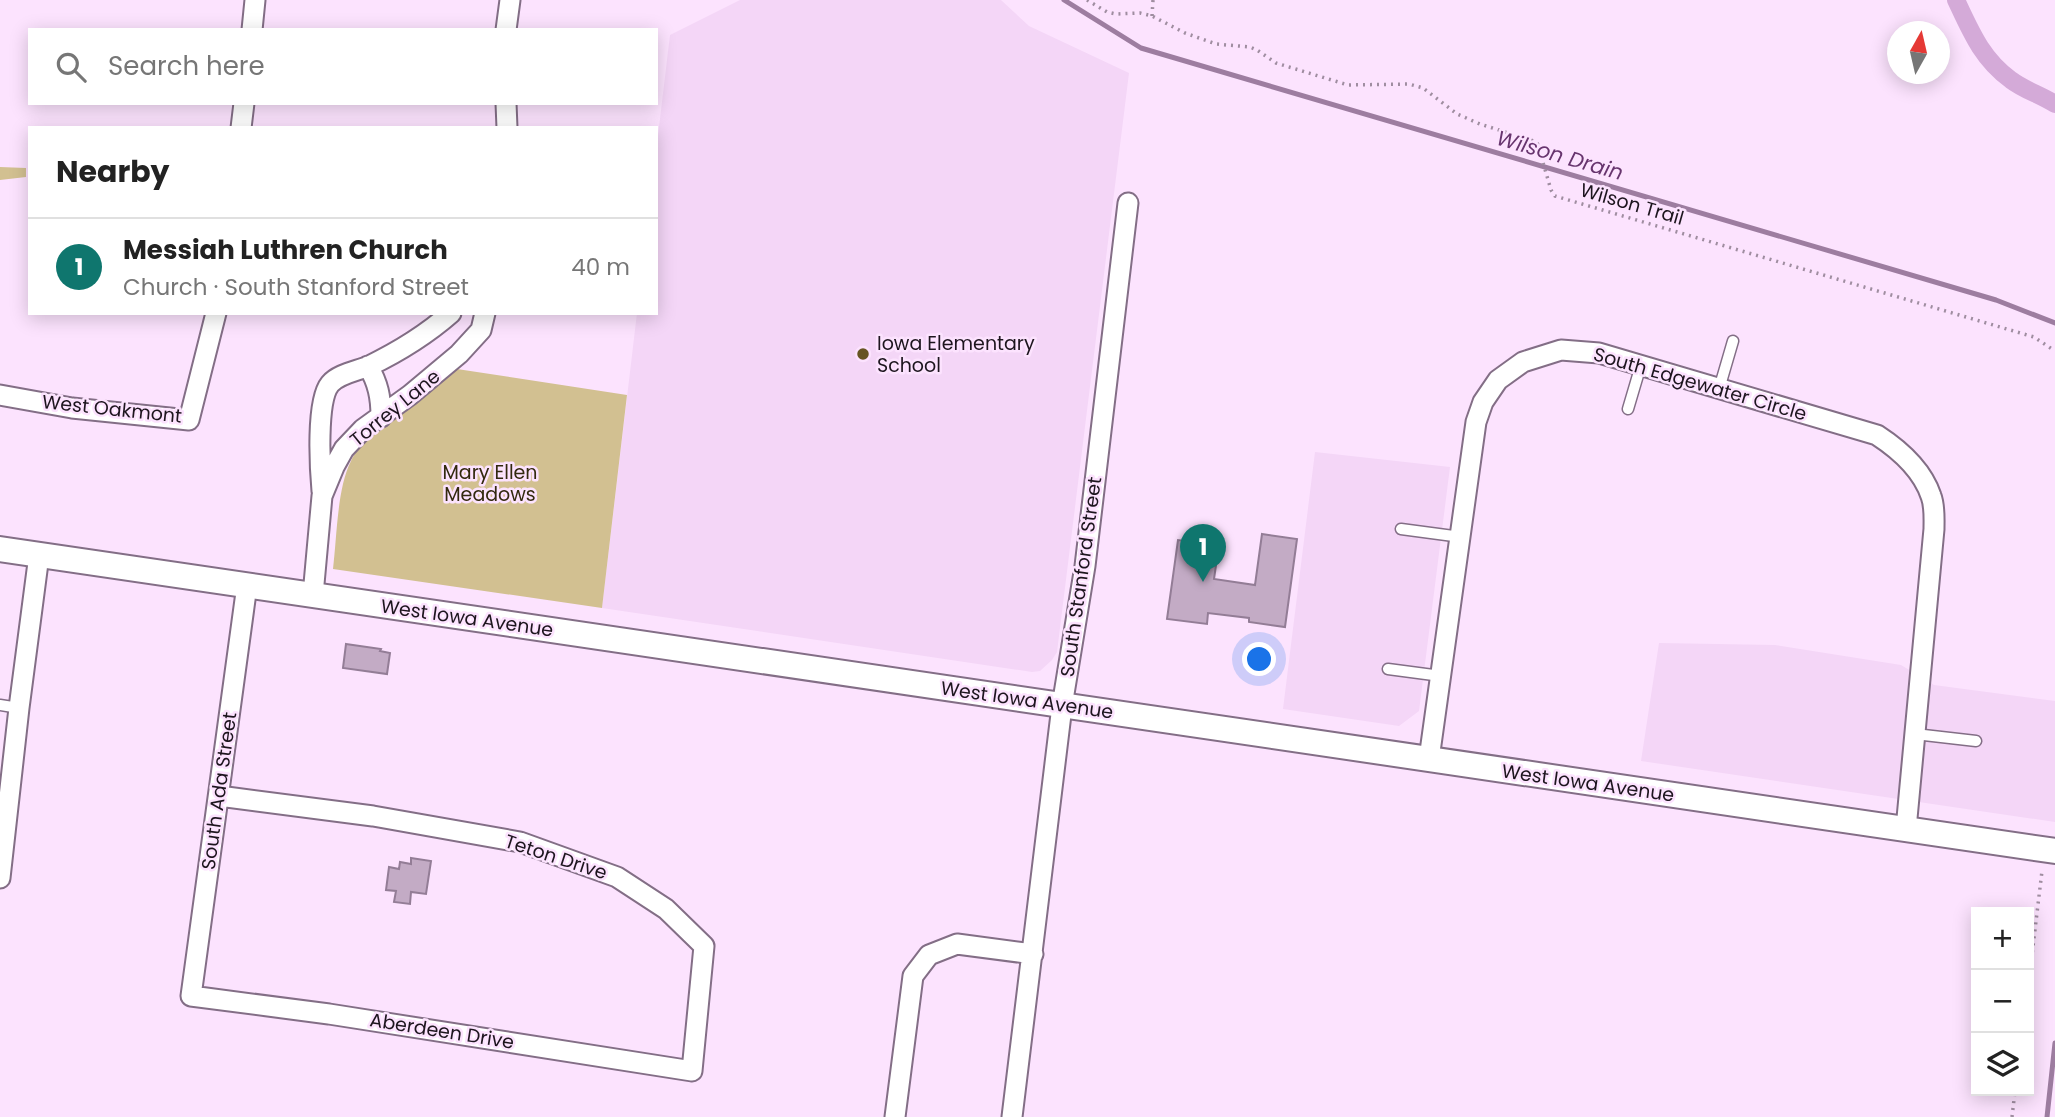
<!DOCTYPE html>
<meta charset="utf-8">
<style>
body{margin:0;font-family:Poppins,sans-serif;background:#f2f2f2;color:#222}
.controls{position:absolute;right:21px;bottom:21px;display:grid;overflow:hidden;border-radius:0px;box-shadow:0 4px 18px #0003}
.controls button{width:63px;height:63px;display:grid;place-items:center;padding:0;border:0;border-bottom:2px solid #e0e0e0;background:#fff;color:#222;font:35px sans-serif}
.compass{position:absolute;left:1887px;top:21px;width:63px;height:63px;border-radius:50%;background:#fff;box-shadow:0 4px 18px #0003;rotate:8deg}
.you{position:absolute;left:1260px;top:660px;width:24px;height:24px;margin:-18px;border:5px solid #fff;border-radius:50%;background:#1a73e8;box-shadow:0 0 0 10px #1a73e833}
.badge{display:grid;place-items:center;width:46px;height:46px;border-radius:50%;background:#0f766e;color:#fff;font-size:23px;font-weight:700}
.pin{position:absolute;translate:-50% -58px;filter:drop-shadow(0 2px 4px #0008)}
.pin::after{content:'';position:absolute;top:37px;width:24px;height:21px;background:inherit;clip-path:polygon(0 0,100% 0,50% 100%)}
.list{margin:0;padding:0;list-style:none}
h2{display:flex;justify-content:space-between;align-items:center;height:91px;margin:0;padding:0 28px;font-size:30px}
h2 small{font-size:23px;font-weight:400;color:#767676}
.list li{display:grid;grid-template-columns:46px 1fr auto;gap:21px;align-items:center;box-sizing:border-box;height:98px;padding:0 28px;border-top:2px solid #e0e0e0}
.list b{display:block;font-size:26px;white-space:nowrap}
.list p{margin:0;font-size:23px;white-space:nowrap;color:#767676}
.list em{font-size:23px;font-style:normal;color:#767676}
.icon{flex:none;width:38px;height:38px;fill:none;stroke:currentColor;stroke-width:2;stroke-linecap:round;stroke-linejoin:round}
.map{position:relative;flex:none;width:2055px;height:1117px;overflow:hidden}
.search{position:absolute;background:#fff;box-shadow:0 4px 18px #0003;left:28px;top:28px;width:630px;height:77px;display:flex;align-items:center;gap:18px;box-sizing:border-box;padding:0 24px;border-radius:0px;color:#767676;font-size:26px}
.panel{position:absolute;background:#fff;box-shadow:0 4px 18px #0003;left:28px;top:126px;width:630px;height:189px;border-radius:0px}
.map>svg:first-child{display:block}
</style>
<div class="map">
<svg width="2055" height="1117" viewBox="0 0 2055 1117">
<rect width="100%" height="100%" fill="#fce3fe"/>
<!-- built -->
<path fill="#f4d6f7" d="M740 0H1001L1029 26 1129 73 1057 652 1052 660 1040 671 1032 672 602 608 637 313H656V152L670 35Z
M1315 452 1450 467 1419 711 1399 726 1283 709Z
M1659 643 1775 645 1901 665 1934 685 2055 701V822L1641 761Z"/>
<!-- green -->
<path fill="#d2c091" d="M0 167 26 168V177L0 180Z
M457 369 627 395 602 608 333 569C337 537 337 488 351 461 356 450 363 443 371 435Z"/>
<g fill="none" stroke-linecap="round" stroke-linejoin="round">
<!-- stream -->
<path stroke="#9d7da0" stroke-width="5" d="M1064 0 1141 48 1996 300 2055 323
M2047 1117 2055 1043"/>
<!-- canal -->
<path stroke="#d4aad8" stroke-width="18" d="M1956 0C1971 32 1982 59 2011 80 2024 90 2041 95 2055 104"/>
</g>
<!-- building -->
<path fill="#c3abc5" stroke="#937d96" stroke-width="2" d="M1262 534 1297 539 1285 627 1249 622V618L1208 613 1207 624 1167 619 1178 540 1219 545 1214 579 1255 585Z
M346 644 381 649 380 651 390 653 387 674 343 668Z
M411 858 431 861 426 894 411 892 410 904 394 902 396 891 386 890 389 867 399 869 400 862 411 864Z"/>
<g fill="none" stroke-linecap="round" stroke-linejoin="round">
<!-- service casing -->
<g stroke="#836e86" stroke-width="13">
<path id="service" d="M1719 389 1733 341
M1628 409 1641 365
M1401 529 1461 537
M1388 669 1441 676
M0 705 19 708
M1915 734 1976 741"/>
</g>
<!-- minor casing -->
<g stroke="#836e86" stroke-width="23">
<path id="minor" d="M252 30 255 0
M506 30 510 0
M506 103 507 128
M241 128 244 103
M368 366C378 383 381 397 381 417
M0 395 72 408 189 420 216 313
M322 491C320 469 316 401 330 384 338 374 357 371 369 366 398 352 427 334 451 313
M313 595 322 496 334 467 344 449 363 429 410 395 459 354 481 330 485 313
M1429 759 1476 422 1483 402 1498 380 1523 362 1561 350 1599 353 1877 435C1900 450 1922 469 1931 496 1935 506 1934 519 1934 529L1906 829
M219 796 373 816 520 842 617 877 666 909 704 946 692 1071 329 1014 191 996 247 585
M0 878 19 708 39 555
M895 1117 913 976 929 955 957 944 1033 954
M1012 1117 1062 706 1085 566 1128 203"/>
</g>
<!-- tertiary casing -->
<g stroke="#836e86" stroke-width="28">
<path id="tertiary" d="M0 549 2055 851"/>
</g>
<!-- path -->
<path stroke="#9f8da0" stroke-width="3.5" stroke-dasharray="2 5" stroke-linecap="butt" d="M1087 0 1107 12 1116 14 1140 13 1152 16 1185 33 1216 44 1250 47 1257 50 1276 63 1348 85 1409 84 1423 88 1457 114 1480 124 1537 142 1551 190 1555 196 2034 337 2055 351
M1152 16 1153 0
M2029 980 2042 871
M2012 1117 2015 1091"/>
<!-- service -->
<use href="#service" stroke="#fff" stroke-width="10"/>
<!-- minor -->
<use href="#minor" stroke="#fff" stroke-width="19"/>
<!-- tertiary -->
<use href="#tertiary" stroke="#fff" stroke-width="24"/>
</g>
<!-- markers -->
<circle fill="#665422" stroke="#fce3fe" stroke-width="2.5" cx="863" cy="354" r="7"/>
<g text-anchor="middle" dominant-baseline="central" stroke-width="5" stroke-linejoin="round" paint-order="stroke">
<!-- street labels -->
<g font-size="19" fill="#1d151e" stroke="#fce3fe">
<text transform="translate(1632 204) rotate(16)">Wilson Trail</text>
<text transform="translate(1700 384) rotate(16)">South Edgewater Circle</text>
<text transform="translate(395 408) rotate(-39)">Torrey Lane</text>
<text transform="translate(112 409) rotate(6)">West Oakmont</text>
<text transform="translate(1081 577) rotate(-82)">South Stanford Street</text>
<text transform="translate(467 618) rotate(8)">West Iowa Avenue</text>
<text transform="translate(1027 700) rotate(8)">West Iowa Avenue</text>
<text transform="translate(1588 783) rotate(8)">West Iowa Avenue</text>
<text transform="translate(219 791) rotate(-82)">South Ada Street</text>
<text transform="translate(556 857) rotate(18)">Teton Drive</text>
<text transform="translate(442 1031) rotate(9)">Aberdeen Drive</text>
</g>
<!-- poi labels -->
<g font-size="19" fill="#1d151e" stroke="#fce3fe" text-anchor="start">
<text x="877" y="343">Iowa Elementary<tspan x="877" dy="22">School</tspan></text>
</g>
<!-- park labels -->
<g font-size="19" fill="#32290e" stroke="#fce3fe">
<text x="490" y="472">Mary Ellen<tspan x="490" dy="22">Meadows</tspan></text>
</g>
<!-- water labels -->
<g font-size="21" font-style="italic" fill="#67346e" stroke="#fce3fe">
<text transform="translate(1560 155) rotate(16)">Wilson Drain</text>
</g>
</g>
</svg>
<div class="controls">
<button>+</button>
<button>−</button>
<button><svg class="icon" aria-label="layers" viewBox="0 0 24 24"><path d="M12 4l9 5-9 5-9-5zM3 14l9 5 9-5"/></svg></button>
</div>
<svg class="compass" viewBox="-18 -18 36 36"><path d="M0-13l5 13h-10z" fill="#e53935"/><path d="M0 13l5-13h-10z" fill="#767676"/></svg>
<div class="you"></div>
<div class="pin badge" style="left:1203px;top:582px">1</div>
<div class="search"><svg class="icon" aria-label="search" viewBox="0 0 24 24"><circle cx="10" cy="10" r="6"/><path d="M15 15l6 6"/></svg>Search here</div>
<section class="panel">
<h2>Nearby<small></small></h2>
<ul class="list">
<li><span class="badge">1</span><div><b>Messiah Luthren Church</b><p>Church · South Stanford Street</p></div><em>40 m</em></li>
</ul>
</section>
</div>
